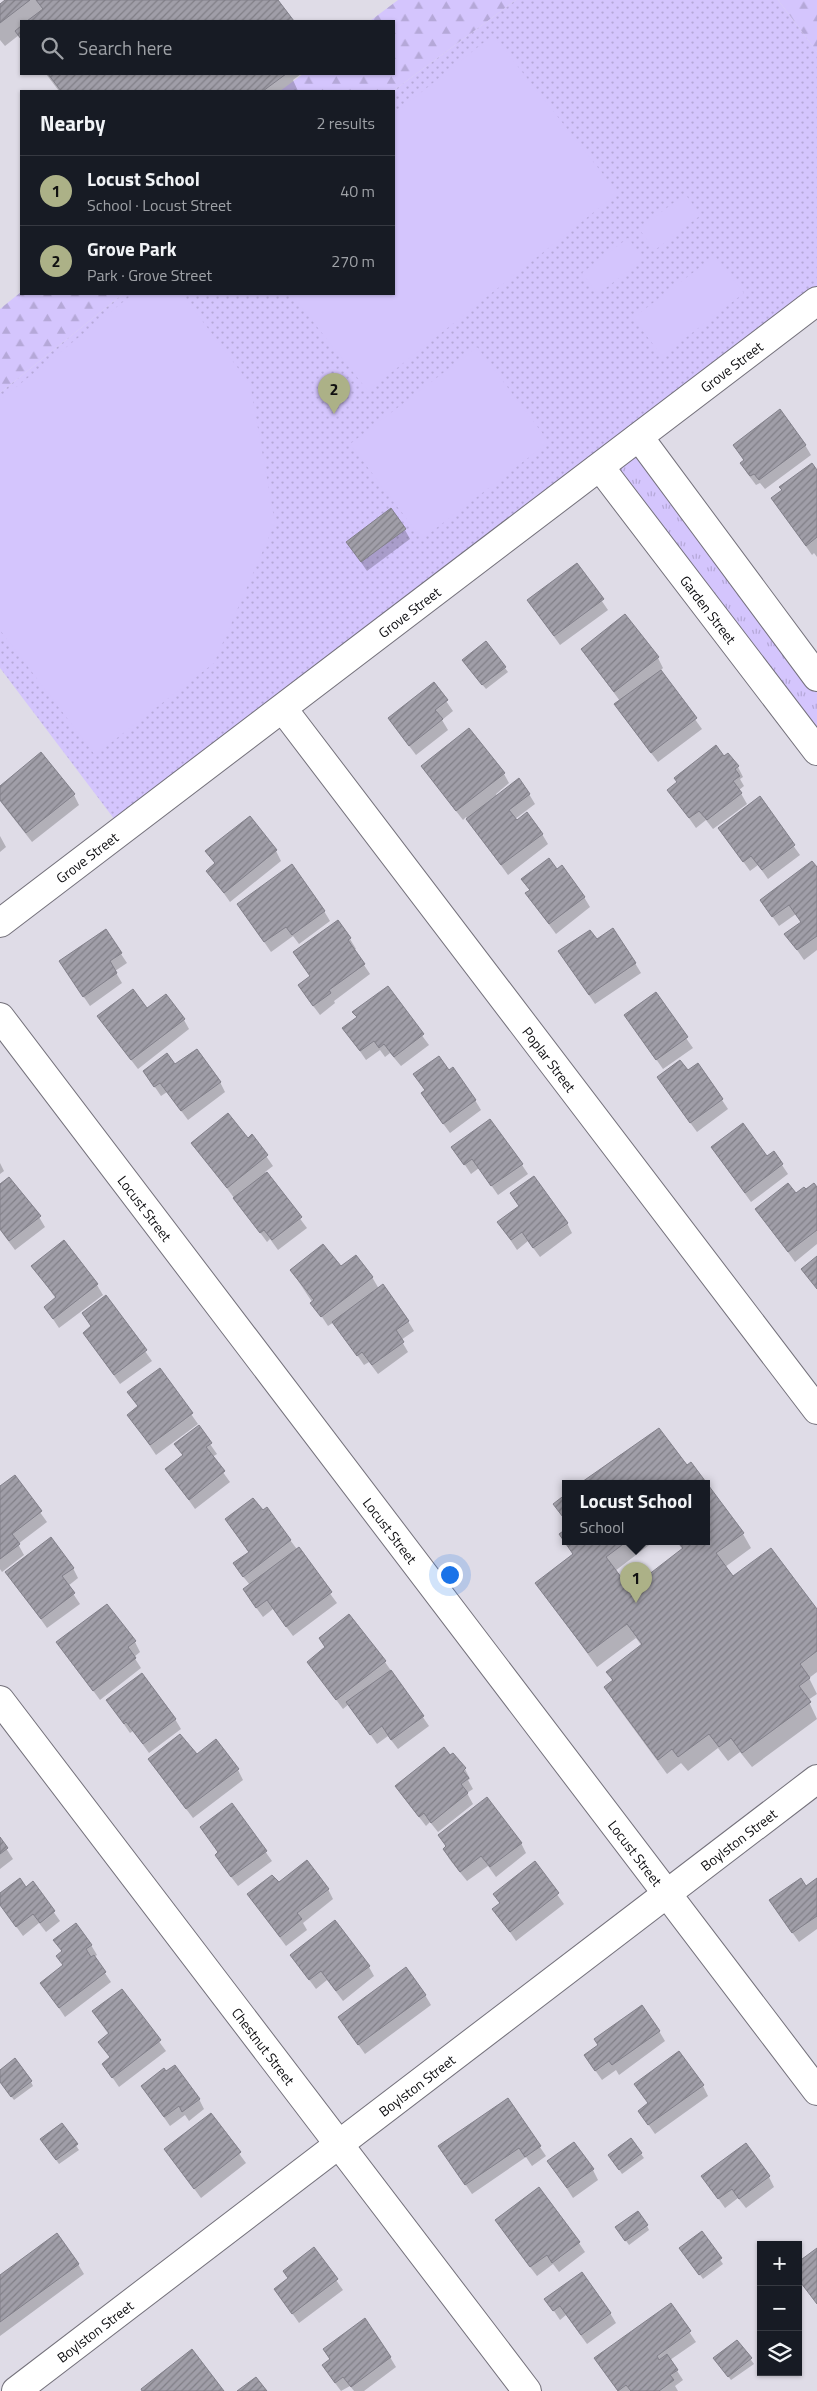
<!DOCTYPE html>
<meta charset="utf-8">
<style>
body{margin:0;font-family:"Titillium Web",sans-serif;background:#242831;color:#f1f3f6}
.controls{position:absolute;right:15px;bottom:15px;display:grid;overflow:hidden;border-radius:0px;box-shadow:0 1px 4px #0004}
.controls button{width:45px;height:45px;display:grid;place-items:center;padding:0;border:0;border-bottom:1px solid #363941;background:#171b24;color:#f1f3f6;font:25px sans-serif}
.you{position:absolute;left:449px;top:1574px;width:18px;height:18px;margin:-12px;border:4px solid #fff;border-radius:50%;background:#1a73e8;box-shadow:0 0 0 8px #1a73e833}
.badge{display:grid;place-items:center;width:32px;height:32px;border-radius:50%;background:#acb187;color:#111;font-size:16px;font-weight:700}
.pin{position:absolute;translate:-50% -41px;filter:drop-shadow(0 1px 2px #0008)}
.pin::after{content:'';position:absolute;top:26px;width:18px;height:15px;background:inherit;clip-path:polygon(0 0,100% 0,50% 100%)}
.popup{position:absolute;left:562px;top:1480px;width:148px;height:65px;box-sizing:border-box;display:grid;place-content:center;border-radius:0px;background:#171b24;filter:drop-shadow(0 1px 4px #0005);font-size:16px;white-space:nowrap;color:#9ea1a6}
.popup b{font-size:19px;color:#f1f3f6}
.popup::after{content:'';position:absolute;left:50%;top:100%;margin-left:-10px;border:10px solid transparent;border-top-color:#171b24}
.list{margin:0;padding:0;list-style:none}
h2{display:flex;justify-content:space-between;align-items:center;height:65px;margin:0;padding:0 20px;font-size:21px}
h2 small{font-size:16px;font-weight:400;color:#9ea1a6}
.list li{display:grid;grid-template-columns:32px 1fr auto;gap:15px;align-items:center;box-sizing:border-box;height:70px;padding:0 20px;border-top:1px solid #363941}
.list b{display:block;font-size:19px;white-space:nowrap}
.list p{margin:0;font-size:16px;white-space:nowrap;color:#9ea1a6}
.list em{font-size:16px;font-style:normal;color:#9ea1a6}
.icon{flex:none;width:28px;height:28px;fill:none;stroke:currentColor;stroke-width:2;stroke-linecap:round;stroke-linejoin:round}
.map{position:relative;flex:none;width:817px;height:2391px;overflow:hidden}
.search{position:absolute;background:#171b24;box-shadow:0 1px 4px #0004;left:20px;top:20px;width:375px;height:55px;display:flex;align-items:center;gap:12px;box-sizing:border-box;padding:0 18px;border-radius:0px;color:#9ea1a6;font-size:19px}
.panel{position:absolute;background:#171b24;box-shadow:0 1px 4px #0004;left:20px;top:90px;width:375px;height:205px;border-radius:0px}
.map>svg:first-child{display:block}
</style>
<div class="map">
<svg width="817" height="2391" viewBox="0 0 817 2391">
<defs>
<pattern id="grass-tufts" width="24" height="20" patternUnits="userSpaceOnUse" patternTransform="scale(1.25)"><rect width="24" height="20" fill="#d4c5fd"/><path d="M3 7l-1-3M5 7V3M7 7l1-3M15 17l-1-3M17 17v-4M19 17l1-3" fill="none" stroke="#b5a8d8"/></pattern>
<pattern id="forest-firs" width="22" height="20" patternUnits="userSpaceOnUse" patternTransform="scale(1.25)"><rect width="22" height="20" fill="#d4c5fd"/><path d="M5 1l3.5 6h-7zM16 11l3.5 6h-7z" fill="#b5a8d8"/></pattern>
<pattern id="park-dots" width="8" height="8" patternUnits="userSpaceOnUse" patternTransform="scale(1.25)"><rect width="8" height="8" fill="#d4c5fd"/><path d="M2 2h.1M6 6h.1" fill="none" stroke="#b5a8d8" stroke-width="1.8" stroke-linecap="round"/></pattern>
<pattern id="building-hatch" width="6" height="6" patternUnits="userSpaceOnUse" patternTransform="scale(1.25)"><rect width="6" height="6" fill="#a09ea8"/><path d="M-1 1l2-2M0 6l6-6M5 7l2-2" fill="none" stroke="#817f87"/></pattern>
</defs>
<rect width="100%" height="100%" fill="#dfdce7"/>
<!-- grass -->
<path fill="url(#grass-tufts)" d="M638 443 817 678V743L606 468Z"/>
<!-- forest -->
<path fill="url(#forest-firs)" d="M398 0H516L393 91H280L303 74H394V21H370Z
M778 0H817V52Z
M21 292 123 294 0 393V309Z"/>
<!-- park -->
<path fill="url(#park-dots)" d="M516 0H778L817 52V300L121 828 0 668V393L123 294H394L393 91Z"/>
<!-- pitch -->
<path fill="#d4c5fd" d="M493 35 618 193 368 391 291 294H394V114Z
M685 194 701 215 655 250 639 229Z
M628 238 644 259 598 294 582 273Z
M715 256 744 293 662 356 633 318Z
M133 294H182L250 384 275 523 214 663 95 755 0 630V400Z
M477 347 549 442 422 539 350 444Z"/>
<!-- shadow -->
<path fill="#0003" d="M7 0H276L293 21H21V39L19 35 5 46 0 40V6Z
M46 74H301L293 80 298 91H59Z
M734 445H805L811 455 765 489 760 483 756 485 747 473 741 463 744 461Z
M817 472V557L814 553 812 555 772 498Z
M405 530 410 539 367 571 347 542Z
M577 565 608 610 560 645 535 610Z
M582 649 658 658 663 668 660 671 702 729 658 762 622 715 616 705 620 701Z
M466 665 505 668 508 672 486 689Z
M434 684 453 711 442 720 448 730 416 755 389 719Z
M724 757 738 767 743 777 740 779 744 786 739 790 747 804 713 829 706 820 696 828 669 790Z
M422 767 504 774 509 783 496 794 497 796 529 794 535 804 515 819 542 834 548 844 508 875 466 817 463 820Z
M0 787 74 795 79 805 32 842 0 801Z
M759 798 800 855 768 879 758 865 750 871 719 828Z
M0 836 6 847 0 852Z
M207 851H276L281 861 230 902 208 871 216 865Z
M817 869V950L804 960 786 934 802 923 796 914 779 926 761 900Z
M557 871 584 897 590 907 556 934 533 903 527 893 530 891 523 879Z
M238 904 324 911 330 921 299 944 293 936 271 952Z
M338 922 350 939 356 949 354 950 370 974 334 1001 335 1003 320 1015 305 995Z
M597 941 635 963 641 973 595 1004 566 961Z
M121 954 127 963 115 971 122 983 90 1006 66 971Z
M387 988 429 1045 401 1066 390 1053 385 1057 380 1050 366 1060 344 1028 357 1018 354 1012Z
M655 994 693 1048 663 1069 625 1015Z
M184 1020 189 1029 138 1069 105 1026Z
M175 1066 220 1082 225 1092 188 1120 167 1092 161 1096 144 1071Z
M449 1072 475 1100 481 1110 450 1133 428 1103 423 1094 426 1092 415 1075Z
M687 1072 722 1100 728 1109 697 1132 664 1087Z
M252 1136 273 1166 265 1172 307 1228 278 1250 270 1239 267 1242 193 1143 247 1139Z
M453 1147 522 1165 528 1174 498 1195 479 1168 471 1174Z
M712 1148 767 1158 774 1153 788 1174 751 1202Z
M0 1163 4 1171 0 1174Z
M0 1186 39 1217 45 1227 15 1250 0 1230Z
M817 1189V1244L795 1262 757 1209 805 1191Z
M511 1194 567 1223 572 1233 540 1257 528 1241 517 1250 499 1223 520 1207Z
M33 1266 97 1285 103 1295 59 1328 45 1307 56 1299Z
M341 1268 372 1277 379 1289 408 1321 414 1331 401 1340 408 1352 378 1374 369 1362 364 1365 334 1322 328 1326 291 1270Z
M106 1297 152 1361 120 1384 84 1333 92 1327Z
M160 1370 198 1424 156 1455 129 1415 139 1407 135 1402Z
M198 1427 217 1454 212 1457 230 1482 195 1509 167 1469 183 1456 176 1445Z
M621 1454 687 1467 691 1464 743 1534 751 1548 725 1567 733 1578 817 1611V1672L809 1678 817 1694 808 1700 817 1719 752 1767 740 1752 728 1761 718 1748 688 1771 681 1763 667 1774 614 1702 605 1687 613 1682 607 1672 642 1646 636 1638 597 1667 537 1583 574 1555 561 1535 566 1531V1542H653L615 1571 630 1591 683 1550 677 1542H706V1484H581Z
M14 1476 47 1522 18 1544 24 1555 2 1572 0 1569V1487Z
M267 1509 337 1603 293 1636 273 1609 263 1617 250 1599V1585L241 1574 249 1553 226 1520 263 1512Z
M73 1568 78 1578 68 1586 80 1604 47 1628 7 1572Z
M135 1642 140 1652 134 1657 141 1668 100 1700 58 1643Z
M308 1662H385L429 1726 398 1749 388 1736 377 1744 349 1704 343 1709Z
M108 1701 175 1719 181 1729 149 1753 133 1731 130 1733Z
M196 1756 238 1770 243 1780 193 1818 149 1760Z
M450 1757 465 1769 470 1779 468 1780 473 1789 467 1793 473 1804 438 1832 430 1822 426 1826 396 1787Z
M232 1805 272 1861 238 1886 222 1865 219 1853Z
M440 1835 521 1843 526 1853 496 1877 488 1866 467 1881 450 1860 444 1850 447 1848Z
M0 1839 13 1859 0 1869Z
M534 1863 564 1904 516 1941 494 1909 500 1904 494 1894Z
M817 1880V1929L799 1942 770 1901 806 1888Z
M33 1883 60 1921 46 1932 39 1923 23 1936 0 1904V1895L26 1889Z
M278 1884 328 1889 333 1899 303 1923 307 1930 286 1946 248 1895Z
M55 1940 91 1945 97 1955 94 1957 111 1982 65 2017 42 1983 64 1966 58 1956 63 1952Z
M291 1955 369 1967 374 1976 343 2001 327 1980 316 1989Z
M121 1990 166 2051 119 2087 103 2064 111 2058 100 2042 109 2035 93 2012Z
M425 1995 431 2005 365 2054 346 2027Z
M659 2031 665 2041 619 2075 616 2070 602 2080 585 2056 599 2046Z
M0 2071 31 2082 33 2086 14 2100 0 2081Z
M636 2084 703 2086 708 2096 655 2134 639 2111 649 2104Z
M142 2086 199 2099 204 2109 189 2121 185 2115 170 2126Z
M508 2100 546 2156 532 2166 526 2157 472 2194 446 2156Z
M210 2114 246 2163 201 2198 165 2149Z
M62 2125 79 2150 59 2164 45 2144Z
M631 2140 644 2158 622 2174 613 2160Z
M549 2161 593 2170 598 2180 573 2198Z
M703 2177H769L774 2187 746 2208 738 2198 725 2208Z
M647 2226 649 2230 629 2245 620 2232Z
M502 2230 579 2243 585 2252 559 2272 553 2264 537 2276Z
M702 2233 723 2264 703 2279 684 2252Z
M314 2249 343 2290 299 2323 275 2289 289 2279Z
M78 2264 84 2274 0 2336V2276Z
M546 2299 610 2313 616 2323 587 2344 566 2315 560 2320Z
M671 2305 696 2342 670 2360 683 2380 675 2386 678 2391H618L596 2359Z
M737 2341 754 2364 731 2380 718 2363Z
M324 2350 390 2357 396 2367 364 2391H354L350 2386 341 2391 329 2375 330 2360Z"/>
<!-- building -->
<path fill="url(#building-hatch)" stroke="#82808a" d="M5 0H30L0 23V4Z
M36 0H278L294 21H27L43 9Z
M21 26V39L15 31Z
M48 74H286L263 91H61Z
M780 409 806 445 759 480 754 474 750 476 740 463 744 460 733 445Z
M812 463 817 470V537L806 546 771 498 782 490 779 487Z
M391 508 406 529 361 562 346 542Z
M577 563 604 599 554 636 527 600Z
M625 614 659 657 614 692 581 649Z
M486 641 506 667 482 685 462 660Z
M661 670 697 718 651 753 614 704Z
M434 682 448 700 435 710 443 719 409 746 388 718Z
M469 728 505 773 456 811 421 766Z
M716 745 724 756 728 753 739 766 735 769 740 776 733 781 742 793 707 820 699 811 689 818 667 790 677 782 674 778Z
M41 752 75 794 26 833 0 800V786Z
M519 778 530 794 509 810 517 820 527 812 543 834 501 865 466 819Z
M760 796 795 845 762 870 751 856 743 862 718 828Z
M250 816 277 850 224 893 206 871 215 863 205 851Z
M549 858 557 869 562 865 585 897 549 924 525 893 530 890 521 879Z
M812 861 817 867V936L797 950 784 934 801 922 789 905 772 917 760 900Z
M292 864 325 911 292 935 286 927 264 942 237 904Z
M338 920 351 938 348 940 365 964 329 990 331 993 313 1006 298 985 310 976 293 952Z
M613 928 636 963 589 995 558 951 590 930 597 939Z
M106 929 122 953 110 961 117 973 83 997 59 961Z
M388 986 424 1034 394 1057 384 1044 379 1048 374 1041 360 1051 342 1028 357 1017 352 1012Z
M133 989 147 1008 166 994 185 1019 131 1060 97 1016Z
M656 992 688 1037 656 1060 624 1015Z
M197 1049 221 1082 181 1111 160 1083 154 1087 143 1071 167 1053 175 1064Z
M439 1056 449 1070 453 1067 476 1100 443 1124 421 1093 425 1090 413 1074Z
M680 1060 688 1070 698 1063 723 1099 690 1123 657 1077Z
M228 1113 248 1138 252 1134 268 1155 227 1188 191 1143Z
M490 1119 523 1164 491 1186 472 1159 464 1165 451 1147Z
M743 1123 767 1156 774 1151 783 1164 745 1193 711 1147Z
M267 1172 302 1217 272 1240 264 1230 260 1233 233 1198Z
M534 1176 568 1223 533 1248 522 1232 511 1240 497 1222 519 1206 510 1193Z
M9 1177 41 1216 9 1241 0 1229V1184Z
M788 1183 796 1193 804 1187 806 1189 814 1183 817 1187V1230L788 1252 755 1209Z
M64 1240 98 1284 53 1319 44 1307 56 1297 31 1266Z
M323 1244 341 1266 356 1255 373 1277 321 1317 310 1303 314 1300 290 1270Z
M817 1256V1289L801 1269Z
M383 1284 409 1321 396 1330 404 1342 372 1365 362 1352 357 1356 332 1322Z
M106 1295 147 1350 114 1375 83 1333 91 1326 82 1313Z
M160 1368 193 1413 150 1445 127 1415 138 1406 127 1392Z
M199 1425 212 1443 206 1447 225 1471 189 1500 165 1469 183 1455 174 1444Z
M659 1428 687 1465 691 1462 744 1533 716 1553 733 1576 771 1548 817 1609V1651L800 1664 810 1678 799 1686 811 1702 742 1753 731 1738 719 1747 709 1734 678 1757 672 1749 658 1760 604 1687 613 1680 606 1672 642 1644 627 1624 588 1653 535 1583 573 1554 559 1534 566 1529V1542H626L606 1557 630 1589 683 1548 678 1542H706V1484H579Z
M15 1475 42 1511 12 1534 20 1544 0 1559V1486Z
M566 1494V1521L553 1504Z
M253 1498 263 1510 267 1507 291 1540 243 1577 233 1563 249 1552 225 1519Z
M51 1537 74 1568 62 1576 75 1593 41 1619 5 1572Z
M299 1547 332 1592 286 1627 267 1600 256 1608 243 1589Z
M107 1604 136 1641 128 1647 136 1658 93 1691 56 1642Z
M349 1614 386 1661 336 1700 307 1662 325 1647 319 1638Z
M391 1670 424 1716 391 1740 382 1726 370 1735 346 1702Z
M142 1673 176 1719 143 1744 126 1722 124 1724 106 1700Z
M180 1734 197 1754 216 1739 239 1769 186 1809 148 1759Z
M444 1747 450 1755 453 1753 466 1768 463 1771 469 1778 461 1784 468 1793 431 1823 424 1813 419 1817 395 1786Z
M487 1797 522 1843 490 1867 481 1856 460 1872 443 1849 446 1846 438 1835Z
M232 1803 267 1851 231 1877 215 1855 218 1852 200 1827Z
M0 1837 8 1848 0 1854Z
M307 1860 329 1889 297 1913 302 1919 280 1937 247 1894 272 1875 279 1882Z
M535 1861 559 1893 510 1932 492 1909 500 1903 493 1894Z
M20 1878 26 1887 33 1881 55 1911 40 1923 33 1914 16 1927 0 1905V1893Z
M801 1878 806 1886 817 1878V1916L792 1933 769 1900Z
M335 1920 370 1966 336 1991 321 1971 309 1980 290 1955Z
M76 1923 92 1945 86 1949 91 1957 94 1955 106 1972 59 2008 40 1983 63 1965 56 1956 62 1951 53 1940Z
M406 1967 426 1995 358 2045 338 2017Z
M122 1989 161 2040 112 2078 102 2064 110 2057 98 2042 109 2033 92 2011Z
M642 2005 660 2031 612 2065 609 2061 595 2071 584 2055 598 2045 594 2039Z
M679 2051 704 2085 648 2125 638 2111 648 2103 634 2084Z
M15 2058 32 2081 11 2097 0 2082V2070Z
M175 2065 200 2099 182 2112 179 2106 164 2117 141 2086 164 2068 166 2071Z
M508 2098 541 2146 525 2157 519 2148 465 2185 438 2146Z
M211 2113 241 2152 194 2189 164 2149Z
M62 2123 78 2144 56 2160 40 2139Z
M631 2138 642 2153 619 2170 608 2155Z
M574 2142 594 2169 567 2188 547 2161Z
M746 2143 770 2176 739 2199 732 2189 718 2199 701 2176Z
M539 2187 580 2242 552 2263 547 2255 530 2267 495 2220Z
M638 2211 648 2225 625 2241 615 2227Z
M702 2231 722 2258 699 2275 679 2248Z
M57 2233 79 2264 0 2322V2275Z
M314 2247 338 2279 292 2314 274 2289 288 2278 283 2271Z
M817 2248V2304L798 2279V2262Z
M582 2272 611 2313 581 2335 560 2306 553 2311 544 2299Z
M671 2303 691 2331 657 2356 659 2360 667 2354 678 2370 670 2375 674 2380 659 2391H631L626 2385 618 2391 594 2358Z
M365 2318 391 2357 351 2387 343 2377 335 2383 322 2365 330 2359 323 2349Z
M737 2340 752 2358 728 2377 713 2358Z
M192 2349 224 2391H142L141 2389Z
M256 2377 267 2391H237Z"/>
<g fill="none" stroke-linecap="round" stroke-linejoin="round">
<!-- minor casing -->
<g stroke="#74717b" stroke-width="30">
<g id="minor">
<path d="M639 437 817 677"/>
<path id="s1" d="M600 467 817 751"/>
<path id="s2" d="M283 709 817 1410"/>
<path id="s3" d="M0 923 817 301"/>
<path id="s4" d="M0 1017 817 2091"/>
<path id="s5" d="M0 1700 527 2391"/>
<path id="s6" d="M16 2391 817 1779"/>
</g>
</g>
<!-- minor -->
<use href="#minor" stroke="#fff" stroke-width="28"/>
</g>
<g text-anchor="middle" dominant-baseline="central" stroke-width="4.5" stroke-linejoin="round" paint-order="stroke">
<!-- street labels -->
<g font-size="14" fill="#0d0d10" stroke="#dfdce7">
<text stroke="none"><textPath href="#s3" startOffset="919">Grove Street</textPath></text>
<text stroke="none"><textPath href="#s1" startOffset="179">Garden Street</textPath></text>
<text stroke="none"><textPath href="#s3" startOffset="514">Grove Street</textPath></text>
<text stroke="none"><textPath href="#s3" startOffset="109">Grove Street</textPath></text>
<text stroke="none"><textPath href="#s2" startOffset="440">Poplar Street</textPath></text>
<text stroke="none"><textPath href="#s4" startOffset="240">Locust Street</textPath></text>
<text stroke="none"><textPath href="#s4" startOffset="645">Locust Street</textPath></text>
<text stroke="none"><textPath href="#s6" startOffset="909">Boylston Street</textPath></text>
<text stroke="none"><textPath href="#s4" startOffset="1050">Locust Street</textPath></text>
<text stroke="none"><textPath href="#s5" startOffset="435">Chestnut Street</textPath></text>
<text stroke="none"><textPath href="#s6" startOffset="504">Boylston Street</textPath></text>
<text stroke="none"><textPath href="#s6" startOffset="99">Boylston Street</textPath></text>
</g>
</g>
</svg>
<div class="controls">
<button>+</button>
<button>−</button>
<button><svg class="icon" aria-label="layers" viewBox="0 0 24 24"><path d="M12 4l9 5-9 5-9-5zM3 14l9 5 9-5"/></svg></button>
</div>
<div class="you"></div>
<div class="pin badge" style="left:636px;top:1603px">1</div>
<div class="popup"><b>Locust School</b>School</div>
<div class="pin badge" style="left:334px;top:414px">2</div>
<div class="search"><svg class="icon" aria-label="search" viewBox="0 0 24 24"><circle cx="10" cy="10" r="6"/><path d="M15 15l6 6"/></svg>Search here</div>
<section class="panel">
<h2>Nearby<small>2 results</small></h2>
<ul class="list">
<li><span class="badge">1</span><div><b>Locust School</b><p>School · Locust Street</p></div><em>40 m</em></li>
<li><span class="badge">2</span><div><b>Grove Park</b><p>Park · Grove Street</p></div><em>270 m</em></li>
</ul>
</section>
</div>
